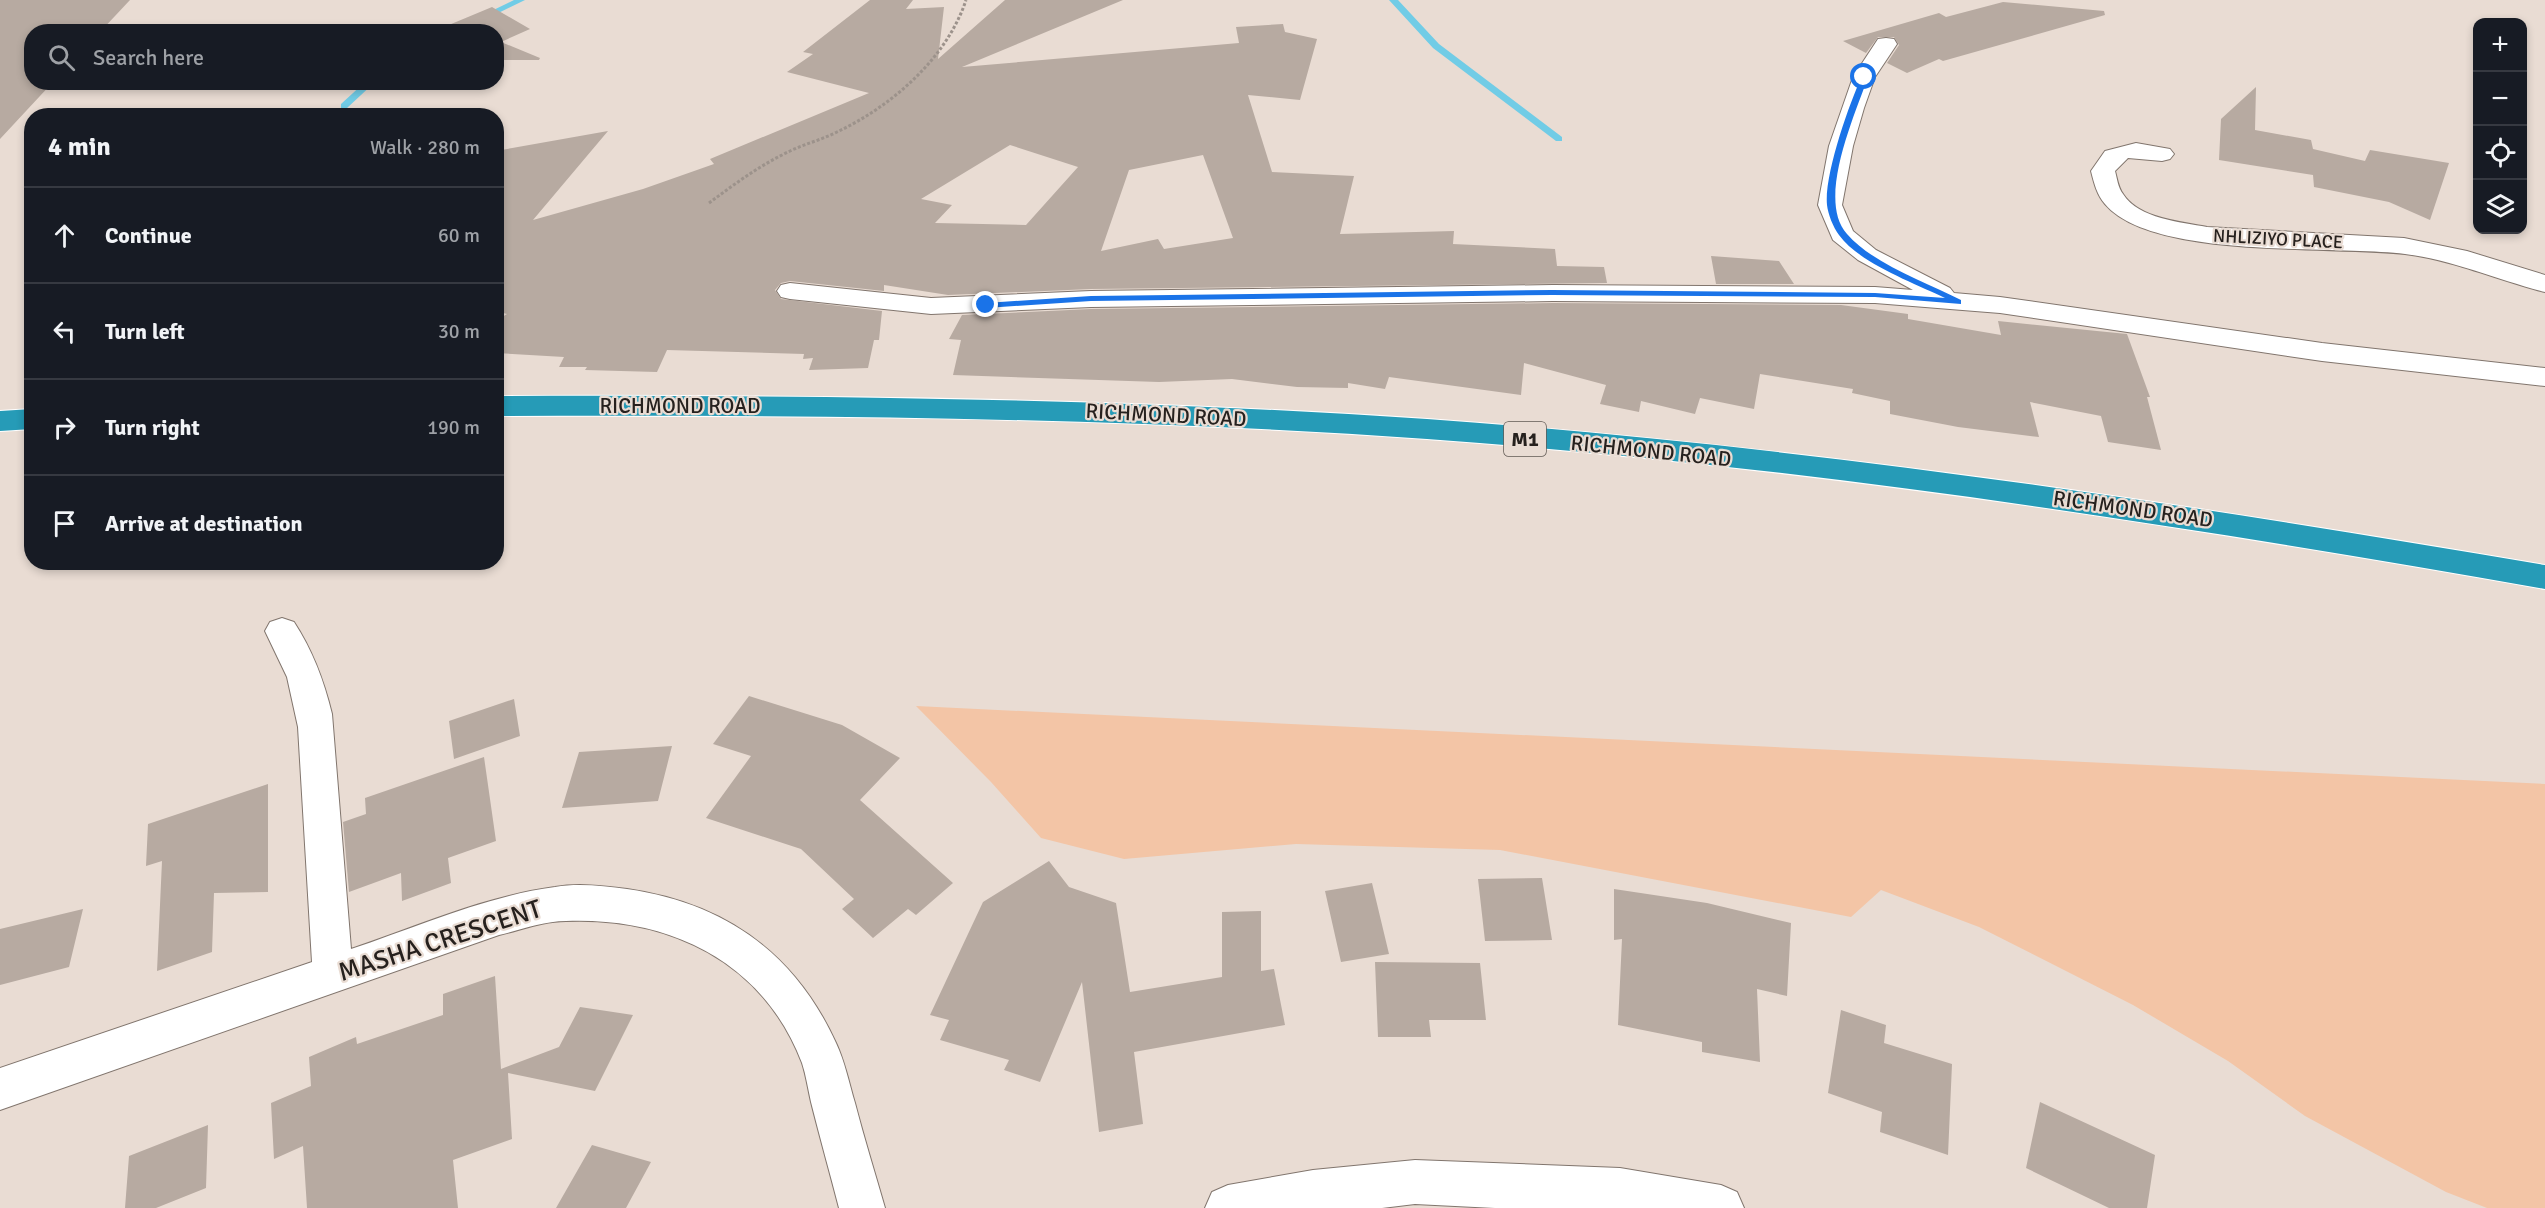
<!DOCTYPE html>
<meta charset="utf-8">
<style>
body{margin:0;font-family:Signika,sans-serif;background:#20242c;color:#f1f3f6}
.controls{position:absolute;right:18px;top:18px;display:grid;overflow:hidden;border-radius:12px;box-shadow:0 3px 9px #0003}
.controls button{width:54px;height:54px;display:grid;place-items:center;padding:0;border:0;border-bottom:2px solid #363941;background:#171b24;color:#f1f3f6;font:30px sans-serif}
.stop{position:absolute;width:18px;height:18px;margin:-14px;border:4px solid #1a73e8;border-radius:50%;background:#fff}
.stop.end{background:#1a73e8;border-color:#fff;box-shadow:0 2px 6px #0008}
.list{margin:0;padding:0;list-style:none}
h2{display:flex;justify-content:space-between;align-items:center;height:78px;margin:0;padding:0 24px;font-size:26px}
h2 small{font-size:20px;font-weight:400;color:#9ea1a6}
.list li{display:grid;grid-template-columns:39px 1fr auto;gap:18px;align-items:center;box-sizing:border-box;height:96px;padding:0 24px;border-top:2px solid #363941}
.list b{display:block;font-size:22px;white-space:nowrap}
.list em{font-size:20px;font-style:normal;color:#9ea1a6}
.icon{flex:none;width:33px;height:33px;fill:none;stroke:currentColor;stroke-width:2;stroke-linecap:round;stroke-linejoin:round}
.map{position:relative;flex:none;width:2545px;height:1208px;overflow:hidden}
.search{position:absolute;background:#171b24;box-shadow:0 3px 9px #0003;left:24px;top:24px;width:480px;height:66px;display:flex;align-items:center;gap:15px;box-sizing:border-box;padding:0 21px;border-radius:24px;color:#9ea1a6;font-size:22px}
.panel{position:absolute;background:#171b24;box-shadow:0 3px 9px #0003;left:24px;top:108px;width:480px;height:462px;border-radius:24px}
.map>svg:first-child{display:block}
</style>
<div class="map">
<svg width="2545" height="1208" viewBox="0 0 2545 1208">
<rect width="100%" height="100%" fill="#e9dcd3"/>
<!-- green -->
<path fill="#f3c5a6" d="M916 706 2545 784V1208H2487L2446 1192 2305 1116 2228 1061 2133 1005 1979 927 1881 890 1851 917 1500 850 1296 844 1124 859 1041 838 991 782Z"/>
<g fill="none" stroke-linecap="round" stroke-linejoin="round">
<!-- stream -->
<path fill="#71cce6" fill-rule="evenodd" d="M514 0H525L486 19 479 17Z
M1389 0H1398L1439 44 1562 137V141H1556L1433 48Z
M365 82H375L347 108H341V104Z"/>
</g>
<!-- building -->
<path fill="#b7aaa1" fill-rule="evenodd" d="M0 0H130L100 32H32V82H53L0 139Z
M870 0H913L906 9 944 7 938 59 1005 0H1123L962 67 1239 43 1236 27 1283 24 1285 32 1317 39 1300 100 1248 95 1272 172 1354 176 1340 234 1454 231 1453 244 1555 249 1557 266 1604 267 1607 283 1091 289 948 295 884 285V291L790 281 781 283 775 290 781 299 882 311 879 340H874L868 368 809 370 813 358 803 359 804 354 667 350 657 372 585 370 587 367H559L564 357 496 353V321L507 314 496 311V151L608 131 533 220 643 189 714 164 710 159 869 93 787 72 813 54 803 52ZM1010 145 1078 167 1026 225 935 223 952 205 921 199ZM1203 155 1233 238 1164 249 1158 239 1101 251 1129 170Z
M2003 2 2104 11 2105 15 1943 61 1939 59 1907 73 1887 63 1899 45 1894 37H1878L1866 53 1843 41 1939 13 1946 17Z
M492 7 530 29 501 42 540 58 539 60H496V32H432Z
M2256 87 2255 130 2311 140 2313 149 2365 161 2370 150 2449 163 2430 220 2389 202 2314 187 2313 175 2219 160 2221 119Z
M1711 256 1779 261 1794 284H1716Z
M1553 303 1841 305 1908 314V319L2001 335 1998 321 2127 334 2150 397H2147L2161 450 2108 442 2101 416 2030 402 2039 437 1958 427 1890 414V401L1852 393 1853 389 1760 374 1754 409 1700 398 1695 414 1641 401 1639 412 1600 404 1606 385 1524 363 1521 395 1389 377 1385 389 1348 383V388L1297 387 1232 379 1159 382 953 375 961 340 949 339 962 315 1091 309Z
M749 696 842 725 900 758 860 800 953 883 916 915 908 909 873 938 842 909 854 899 801 849 706 818 751 756 713 744Z
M514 699 520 736 454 759 449 721Z
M672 746 658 801 562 808 579 752Z
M484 757 496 841 448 858 451 883 402 901 401 873 349 892 343 822 366 814 365 798Z
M268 784V892L214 893 212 952 157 971 162 861 146 866 148 824Z
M1049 861 1069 887 1116 903 1130 992 1222 977V912L1261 911V971L1274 969 1285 1025 1134 1052 1143 1124 1099 1132 1082 982 1040 1082 1004 1070 1009 1060 940 1040 949 1020 930 1015 983 902Z
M1542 878 1552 940 1485 941 1478 879Z
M1372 883 1389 954 1341 962 1325 891Z
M1614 889 1707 903 1791 923 1787 996 1757 989 1760 1062 1702 1052V1042L1618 1025 1622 939 1614 940Z
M83 909 69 967 0 985V929Z
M1375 962 1480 963 1486 1020H1429L1431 1037H1378Z
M495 976 501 1069 559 1047 580 1007 633 1015 595 1091 508 1073 512 1139 453 1160 458 1208H307L303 1146 274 1159 271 1103 311 1086 309 1057 356 1037 357 1044 443 1015V994Z
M1841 1010 1886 1025 1884 1043 1952 1064 1948 1155 1880 1132 1882 1112 1828 1093Z
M2040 1102 2155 1155 2147 1208H2109L2026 1168Z
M208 1125 206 1188 156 1208H125L129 1156Z
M592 1145 651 1162 626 1208H556Z"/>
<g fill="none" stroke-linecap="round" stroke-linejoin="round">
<!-- minor casing -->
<g stroke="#81756d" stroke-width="2">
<path id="minor" d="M1886 38 1894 39 1897 44 1875 77 1864 108 1853 146 1842 205 1853 231 1876 250 1950 288 1954 293 2000 297 2322 343 2545 368V386L2322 361 2000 313 1875 303 1553 301 1091 307 931 314 790 299 781 297 777 291 781 285 790 283 931 298 1091 291 1553 285 1875 287 1913 290 1858 260 1833 240 1818 205 1829 146 1853 77 1878 39Z
M2136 143 2170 149 2174 154 2170 159 2162 161 2128 158 2115 171C2117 178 2118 188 2123 194 2139 219 2181 222 2207 227L2404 238 2467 251 2545 275V292C2498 280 2453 260 2405 254 2334 245 2152 260 2105 204 2097 195 2094 183 2091 171L2105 151Z
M282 618 294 622C313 651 324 681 332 714L351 949C417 927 486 896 555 887 578 883 604 886 627 889 725 903 795 953 836 1043 845 1062 849 1083 855 1103 864 1138 875 1173 885 1208H839C830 1173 820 1138 811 1102 808 1089 806 1075 802 1063 763 961 669 917 566 921 543 921 521 930 499 935L0 1110V1068L312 962 298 727 287 677 265 631 270 622Z
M1415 1160 1620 1168 1721 1185 1737 1192 1744 1208H1495L1415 1204 1382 1208H1205L1212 1192 1228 1185 1313 1170Z"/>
</g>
<!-- highway casing -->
<g stroke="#fff" stroke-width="2">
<path id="highway" d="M496 396C807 395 1117 398 1427 419 1802 446 2175 502 2545 565V589C2175 524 1803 466 1427 439 1117 417 807 415 496 416Z
M32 409V429L0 431V411Z"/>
</g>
<!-- path -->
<path stroke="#9c928b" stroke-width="3" stroke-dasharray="3 2" stroke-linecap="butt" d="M709 203C732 186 756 168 782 155 800 145 819 141 837 132 892 106 947 58 966 0"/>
<!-- minor -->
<use href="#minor" fill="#fff" fill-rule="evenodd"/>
<!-- highway -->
<use href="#highway" fill="#269bb7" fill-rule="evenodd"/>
</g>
<!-- route -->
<path fill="#1a73e8" d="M1862 76 1868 77C1855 115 1816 200 1847 234 1873 264 1926 282 1961 300V304L1875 297 1552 295 1091 301 986 308 982 305 986 303 1091 296 1552 290 1875 293 1945 298C1914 283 1859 263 1839 235 1833 227 1828 214 1827 205 1824 175 1849 104 1862 76Z"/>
<g text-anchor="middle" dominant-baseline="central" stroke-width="4.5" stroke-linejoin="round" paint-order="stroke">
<!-- far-street labels -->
<g font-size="18" fill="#26211e" stroke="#e9dcd3">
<text transform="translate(2278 239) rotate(3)">NHLIZIYO PLACE</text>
</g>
<!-- shield labels -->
<rect fill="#e9dcd3" stroke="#605954" stroke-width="1.5" x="1504" y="422" width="42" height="34" rx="4.5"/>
<g font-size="20" font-weight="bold" fill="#26211e">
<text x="1525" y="439">M1</text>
</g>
<!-- street labels -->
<g font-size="21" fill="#26211e" stroke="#e9dcd3">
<text x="680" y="406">RICHMOND ROAD</text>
<text transform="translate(1166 415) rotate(3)">RICHMOND ROAD</text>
<text transform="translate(1651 451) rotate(6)">RICHMOND ROAD</text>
<text transform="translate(2133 509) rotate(8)">RICHMOND ROAD</text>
</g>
<!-- near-street labels -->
<g font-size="26" fill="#26211e" stroke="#e9dcd3">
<text transform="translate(440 941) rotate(-18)">MASHA CRESCENT</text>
</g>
</g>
</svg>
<div class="controls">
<button>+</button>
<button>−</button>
<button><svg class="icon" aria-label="locate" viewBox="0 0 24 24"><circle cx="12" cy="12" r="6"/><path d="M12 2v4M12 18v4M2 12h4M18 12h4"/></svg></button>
<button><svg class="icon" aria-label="layers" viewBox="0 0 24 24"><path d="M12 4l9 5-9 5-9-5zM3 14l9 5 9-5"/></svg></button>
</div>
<div class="stop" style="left:1864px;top:77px"></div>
<div class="stop end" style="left:986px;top:305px"></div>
<div class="search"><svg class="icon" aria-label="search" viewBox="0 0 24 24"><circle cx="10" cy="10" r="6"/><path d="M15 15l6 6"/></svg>Search here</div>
<section class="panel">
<h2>4 min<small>Walk · 280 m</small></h2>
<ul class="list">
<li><svg class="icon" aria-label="ahead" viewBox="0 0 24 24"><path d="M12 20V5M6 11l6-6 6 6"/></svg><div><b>Continue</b></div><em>60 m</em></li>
<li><svg class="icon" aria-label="left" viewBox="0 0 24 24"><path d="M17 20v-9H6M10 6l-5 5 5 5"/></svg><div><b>Turn left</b></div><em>30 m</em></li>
<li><svg class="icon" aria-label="right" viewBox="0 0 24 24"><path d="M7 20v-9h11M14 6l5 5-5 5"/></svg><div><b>Turn right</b></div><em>190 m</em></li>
<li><svg class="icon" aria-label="arrive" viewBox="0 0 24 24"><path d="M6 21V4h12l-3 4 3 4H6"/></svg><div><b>Arrive at destination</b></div></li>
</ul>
</section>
</div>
